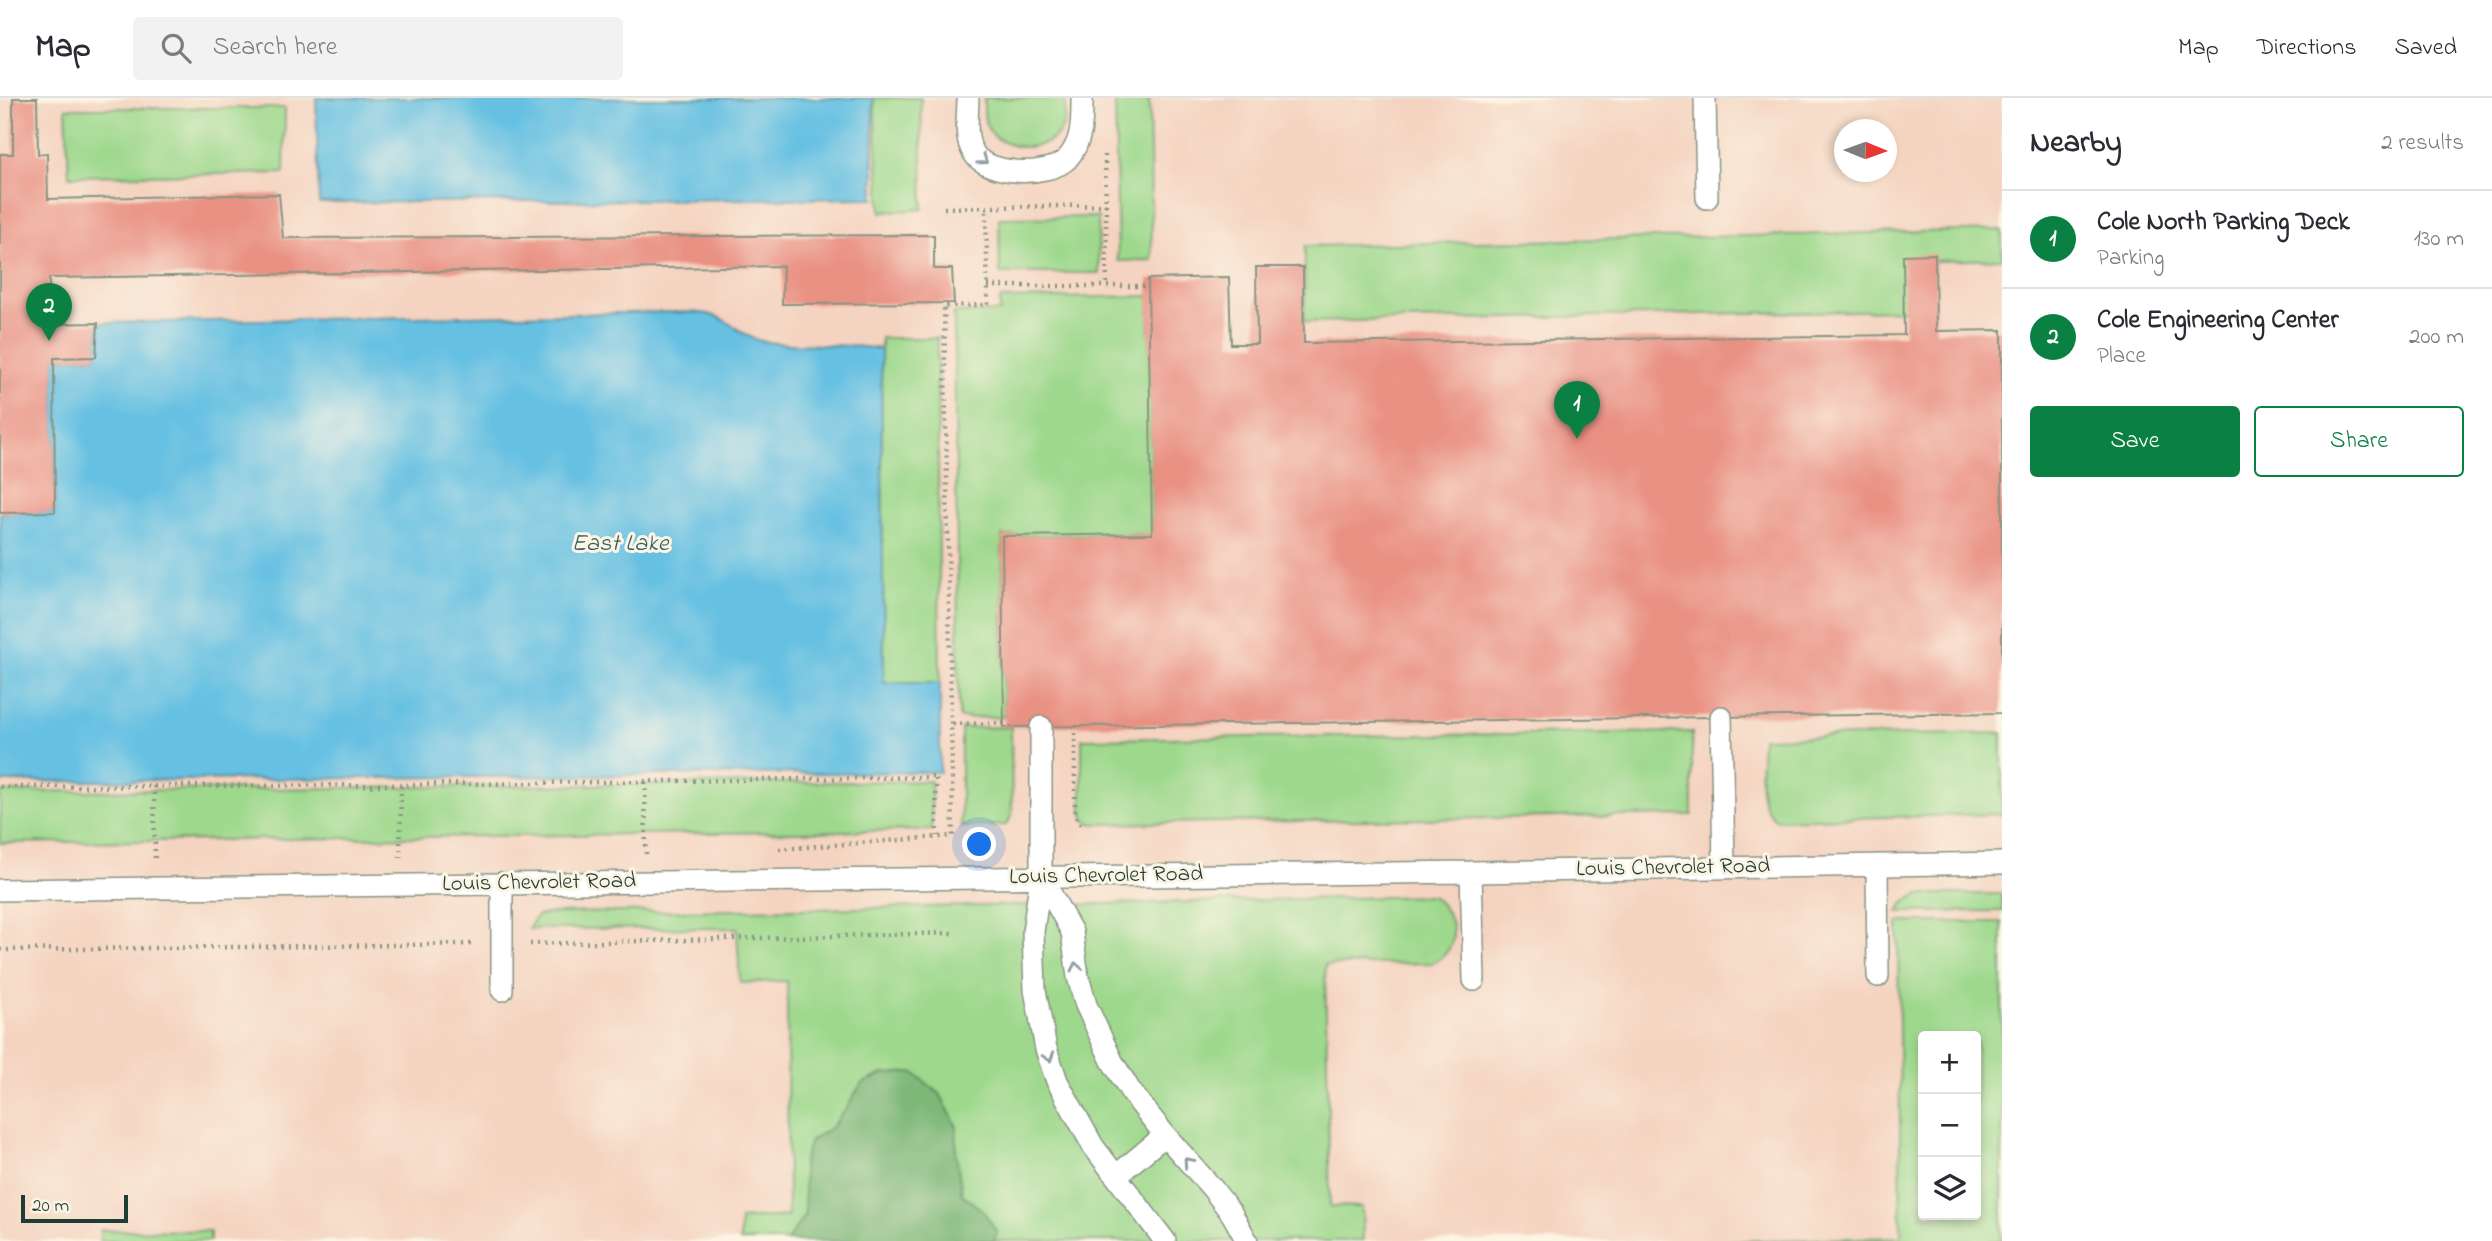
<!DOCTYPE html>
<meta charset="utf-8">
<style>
body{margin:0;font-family:"Indie Flower",sans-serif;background:#f2f2f3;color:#2b2b33}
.controls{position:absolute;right:21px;bottom:21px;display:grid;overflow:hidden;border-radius:7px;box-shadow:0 4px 10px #0003}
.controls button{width:63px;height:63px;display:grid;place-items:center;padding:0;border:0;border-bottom:2px solid #e1e1e2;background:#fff;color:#2b2b33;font:35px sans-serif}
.compass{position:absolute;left:1834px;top:21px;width:63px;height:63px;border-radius:50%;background:#fff;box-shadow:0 4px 10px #0003;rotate:91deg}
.scale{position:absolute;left:21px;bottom:18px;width:107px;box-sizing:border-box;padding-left:7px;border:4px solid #1f3d34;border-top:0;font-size:19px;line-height:24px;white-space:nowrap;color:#1f3d34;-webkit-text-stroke:5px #fcf5e5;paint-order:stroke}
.you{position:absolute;left:980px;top:747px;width:24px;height:24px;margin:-18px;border:5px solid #fff;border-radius:50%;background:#1a73e8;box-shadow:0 0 0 10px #1a73e833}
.badge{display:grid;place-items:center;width:46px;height:46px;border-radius:50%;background:#0b8043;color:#fff;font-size:23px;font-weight:700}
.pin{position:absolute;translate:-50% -58px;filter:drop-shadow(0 2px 4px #0008)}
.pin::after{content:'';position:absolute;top:37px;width:24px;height:21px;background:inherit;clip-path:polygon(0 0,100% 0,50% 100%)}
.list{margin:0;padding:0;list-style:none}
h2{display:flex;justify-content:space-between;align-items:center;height:91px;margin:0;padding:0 28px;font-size:30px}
h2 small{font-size:23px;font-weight:400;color:#7c7c81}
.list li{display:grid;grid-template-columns:46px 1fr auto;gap:21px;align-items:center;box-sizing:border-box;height:98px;padding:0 28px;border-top:2px solid #e1e1e2}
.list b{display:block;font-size:26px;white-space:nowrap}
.list p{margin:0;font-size:23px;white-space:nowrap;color:#7c7c81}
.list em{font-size:23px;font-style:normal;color:#7c7c81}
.actions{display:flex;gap:14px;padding:21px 28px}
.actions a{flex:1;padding:16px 0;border:2px solid #0b8043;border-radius:7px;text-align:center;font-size:24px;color:#0b8043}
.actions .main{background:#0b8043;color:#fff}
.icon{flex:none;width:38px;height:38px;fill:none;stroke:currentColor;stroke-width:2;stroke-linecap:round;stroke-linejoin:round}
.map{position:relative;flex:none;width:2002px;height:1143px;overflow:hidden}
header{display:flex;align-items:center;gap:42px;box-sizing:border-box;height:98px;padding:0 35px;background:#fff;border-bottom:2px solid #e1e1e2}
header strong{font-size:33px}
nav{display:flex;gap:38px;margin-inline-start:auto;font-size:24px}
.search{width:490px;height:63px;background:#f2f2f3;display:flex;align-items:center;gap:18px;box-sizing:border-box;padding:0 24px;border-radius:7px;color:#7c7c81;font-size:26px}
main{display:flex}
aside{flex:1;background:#fff}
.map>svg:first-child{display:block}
</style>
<header>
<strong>Map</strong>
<div class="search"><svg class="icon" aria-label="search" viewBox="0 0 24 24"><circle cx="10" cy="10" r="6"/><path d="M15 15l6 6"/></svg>Search here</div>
<nav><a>Map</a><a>Directions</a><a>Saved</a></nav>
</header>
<main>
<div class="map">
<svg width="2002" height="1143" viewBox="0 0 2002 1143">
<rect width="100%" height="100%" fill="#fcf5e5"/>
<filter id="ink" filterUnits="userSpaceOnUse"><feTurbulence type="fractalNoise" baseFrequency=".0143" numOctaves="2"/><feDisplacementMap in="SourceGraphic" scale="14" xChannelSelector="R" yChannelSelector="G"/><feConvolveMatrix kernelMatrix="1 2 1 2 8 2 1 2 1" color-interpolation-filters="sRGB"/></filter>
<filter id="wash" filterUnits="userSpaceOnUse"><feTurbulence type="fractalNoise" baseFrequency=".00686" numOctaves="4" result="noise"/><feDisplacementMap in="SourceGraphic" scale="28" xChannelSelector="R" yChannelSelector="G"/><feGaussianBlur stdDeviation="1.57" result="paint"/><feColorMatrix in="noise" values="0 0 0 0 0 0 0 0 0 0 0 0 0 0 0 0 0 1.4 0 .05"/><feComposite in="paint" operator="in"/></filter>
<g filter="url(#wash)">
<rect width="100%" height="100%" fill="#f3ecd2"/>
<!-- built -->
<path fill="#f4d3c0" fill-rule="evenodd" d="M0 0H2002V1143H0ZM1844 32H1886V74H1844ZM1923 938H1976V1117H1923Z"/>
<!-- green -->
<path fill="#9dd88c" stroke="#5e8a60" stroke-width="2" fill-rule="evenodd" d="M874 0H921L923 111 881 114Z
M984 0H1065C1065 11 1067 23 1061 32 1047 55 1004 54 989 32 983 23 984 10 984 0Z
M1115 0H1149L1152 162 1118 163Z
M66 10H285L284 75 69 78Z
M1098 119 1099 175H1000L999 120Z
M2002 132V161L1935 163 1904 212 1304 224 1305 148Z
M1149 198 1152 436 1002 438 1004 619 959 620 954 215 1000 214V201Z
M881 240H937L940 585 884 586Z
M1011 629 1012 716 1007 727 961 729V630Z
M1692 634V717L1093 726 1085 722 1082 713V641Z
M2002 635V716L1777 722C1753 708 1762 665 1762 640Z
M931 683 932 732 0 745V694Z
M1921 796H2002V813L1898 814C1904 803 1909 800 1921 796Z
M1432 798C1456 816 1463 850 1433 865L1325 867 1330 1108 1362 1109 1363 1143H740V1121L788 1118 787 883 740 885 737 830 528 831 537 818 553 815 1101 806Z
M1898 824H2002V1143H1720L1901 1139ZM1923 938H1976V1117H1923Z
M100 1132 210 1133V1143H100Z"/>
<!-- forest -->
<path fill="#7eb878" stroke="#4e7a56" stroke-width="2" d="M913 974 940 996 957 1029 956 1055 962 1096 983 1113 997 1134 994 1143H787L805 1116 803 1065 810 1043 832 1029 848 1008 861 986 883 976Z"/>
<!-- water -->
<path fill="#65c0e2" stroke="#427e8b" stroke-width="2" d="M316 0H873L874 100 319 105Z
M676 214C692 214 710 214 724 222 739 231 749 242 767 244 805 249 843 245 881 251L884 585H940V674L0 684V415L55 414 54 260 96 259 98 225Z"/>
<g id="blocks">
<!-- building -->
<path fill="#e99183" d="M13 0H37L38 56 47 55 48 101 279 96 283 140 934 137V171H952L954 205 782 206 783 168 49 180 50 226 98 225 96 259 54 260 55 414 0 415V56H13Z
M1935 156 1936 233 2002 232V615L1004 629 1002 438 1152 436 1148 181 1229 179 1231 246H1257L1256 169H1303L1304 245 1904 237 1903 157Z"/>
</g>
</g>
<g filter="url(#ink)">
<use href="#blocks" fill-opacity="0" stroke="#899483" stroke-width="2"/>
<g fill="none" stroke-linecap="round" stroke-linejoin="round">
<!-- lane casing -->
<g stroke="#899483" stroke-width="24">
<path id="lane" d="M968 0C968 16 964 39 973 54 986 78 1049 79 1067 61 1083 44 1082 22 1082 0
M1705 0 1707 100
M1721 619 1724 768
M1041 629V778L1033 834 1035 892 1046 951 1057 983 1093 1048 1165 1143
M1877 767 1878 878
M1471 774 1474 882
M1041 778 1072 834 1078 879 1086 907 1112 963 1131 994 1165 1037 1212 1090 1232 1116 1247 1143
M0 792 1471 774 2002 765
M502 892V785
M1116 1078 1165 1037"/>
</g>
<!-- path -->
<path stroke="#899483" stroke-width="4.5" stroke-dasharray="2 5" stroke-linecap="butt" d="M1105 57 1107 188
M944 110 1106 107
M988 188H1149
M953 626 1004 625
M1075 628V712L1077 722 1084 730
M645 684 646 756
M154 688 155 764
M0 689 401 687 936 679 937 738
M779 751 953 738 944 208 988 207 986 110
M400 760 401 687
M530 846 952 835
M0 852 476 846"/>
<!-- lane -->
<use href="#lane" stroke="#fff" stroke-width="21"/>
</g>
<!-- one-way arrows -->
<defs><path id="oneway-chevron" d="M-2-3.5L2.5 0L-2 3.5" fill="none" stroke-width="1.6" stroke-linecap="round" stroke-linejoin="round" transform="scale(1.75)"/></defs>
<g stroke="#8f9e9a">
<use href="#oneway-chevron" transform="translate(983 62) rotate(35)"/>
<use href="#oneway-chevron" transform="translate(1076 869) rotate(-101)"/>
<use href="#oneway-chevron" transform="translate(1049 959) rotate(72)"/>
<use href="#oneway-chevron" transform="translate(1188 1064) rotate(-132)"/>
</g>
</g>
<g text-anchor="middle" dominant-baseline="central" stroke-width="6" stroke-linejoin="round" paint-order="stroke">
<!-- street labels -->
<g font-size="23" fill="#1f3d34" stroke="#fcf5e5">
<text transform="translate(1673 770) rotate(-1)">Louis Chevrolet Road</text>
<text transform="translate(1106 778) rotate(-1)">Louis Chevrolet Road</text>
<text transform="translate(539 785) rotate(-1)">Louis Chevrolet Road</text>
</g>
<!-- water labels -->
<g font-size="24" font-style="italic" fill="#305e60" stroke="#fcf5e5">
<text x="620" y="446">East Lake</text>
</g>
</g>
</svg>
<div class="controls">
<button>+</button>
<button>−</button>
<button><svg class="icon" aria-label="layers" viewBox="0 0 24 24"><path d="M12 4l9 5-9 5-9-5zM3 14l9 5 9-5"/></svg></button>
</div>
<svg class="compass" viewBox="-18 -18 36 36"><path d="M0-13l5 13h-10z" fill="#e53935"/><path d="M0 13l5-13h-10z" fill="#7c7c81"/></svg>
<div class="scale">20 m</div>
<div class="you"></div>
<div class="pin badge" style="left:1577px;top:341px">1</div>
<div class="pin badge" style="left:49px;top:243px">2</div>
</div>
<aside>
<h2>Nearby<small>2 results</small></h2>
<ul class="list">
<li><span class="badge">1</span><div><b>Cole North Parking Deck</b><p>Parking</p></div><em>130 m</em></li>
<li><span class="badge">2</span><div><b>Cole Engineering Center</b><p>Place</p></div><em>200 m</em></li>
</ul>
<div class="actions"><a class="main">Save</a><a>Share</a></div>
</aside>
</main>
